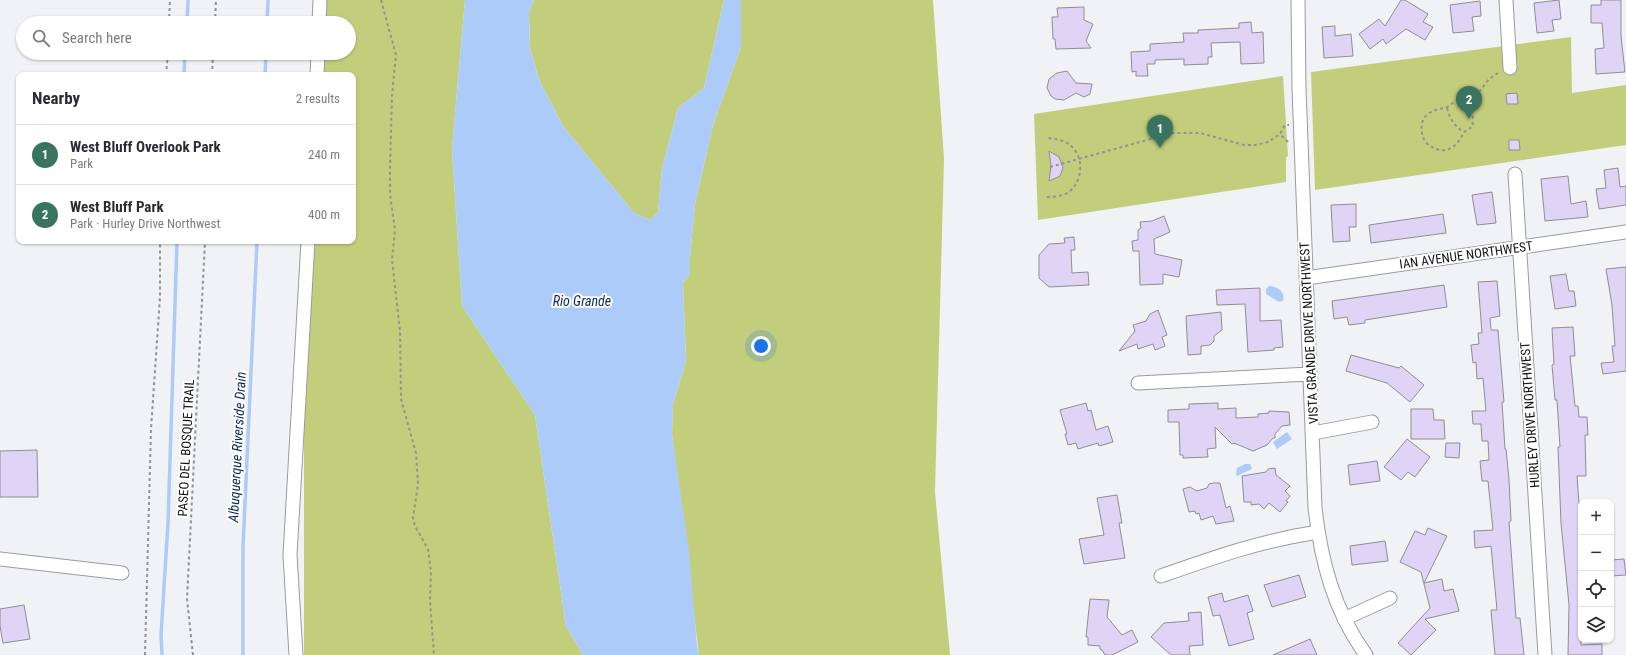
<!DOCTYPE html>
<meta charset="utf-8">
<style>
body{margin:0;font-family:"Roboto Condensed",sans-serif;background:#f2f2f3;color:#2b2b33}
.controls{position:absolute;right:12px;bottom:12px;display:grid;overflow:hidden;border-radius:8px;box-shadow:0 1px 3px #0004}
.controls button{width:36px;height:36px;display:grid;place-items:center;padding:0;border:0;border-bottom:1px solid #e1e1e2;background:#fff;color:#2b2b33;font:20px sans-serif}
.you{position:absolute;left:761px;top:346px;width:14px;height:14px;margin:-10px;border:3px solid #fff;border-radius:50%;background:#1a73e8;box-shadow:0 0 0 6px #1a73e833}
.badge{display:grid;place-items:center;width:26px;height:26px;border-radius:50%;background:#38745f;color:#fff;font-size:13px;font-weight:700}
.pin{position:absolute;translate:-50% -33px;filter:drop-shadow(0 1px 2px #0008)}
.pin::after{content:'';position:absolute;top:21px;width:14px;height:12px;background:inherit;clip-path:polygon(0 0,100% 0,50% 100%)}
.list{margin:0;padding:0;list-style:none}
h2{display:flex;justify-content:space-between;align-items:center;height:52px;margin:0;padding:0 16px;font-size:17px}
h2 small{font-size:13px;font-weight:400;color:#7c7c81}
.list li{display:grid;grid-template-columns:26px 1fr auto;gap:12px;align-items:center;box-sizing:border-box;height:60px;padding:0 16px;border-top:1px solid #e1e1e2}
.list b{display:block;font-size:15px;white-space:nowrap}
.list p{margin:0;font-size:13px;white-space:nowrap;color:#7c7c81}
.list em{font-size:13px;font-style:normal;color:#7c7c81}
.icon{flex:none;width:22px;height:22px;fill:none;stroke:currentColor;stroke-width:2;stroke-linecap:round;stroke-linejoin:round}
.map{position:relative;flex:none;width:1626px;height:655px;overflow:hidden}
.search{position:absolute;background:#fff;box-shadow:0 1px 3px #0004;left:16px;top:16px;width:340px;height:44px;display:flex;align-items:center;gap:10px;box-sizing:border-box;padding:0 14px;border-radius:22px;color:#7c7c81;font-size:15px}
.panel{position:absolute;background:#fff;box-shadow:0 1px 3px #0004;left:16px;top:72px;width:340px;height:172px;border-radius:8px}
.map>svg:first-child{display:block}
</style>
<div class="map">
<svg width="1626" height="655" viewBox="0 0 1626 655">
<rect width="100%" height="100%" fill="#f1f2f5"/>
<!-- green -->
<path fill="#c3ce7c" d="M325 0H465L452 149 462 306 535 415 566 626 583 655H304V353L311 241H353V75H321L322 53H349V23H324Z
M534 0H724L704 88 678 108 662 169 658 212 650 220 634 213 563 126 539 80 530 48 529 12Z
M741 0H933L944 159 935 492 950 655H699L672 434 673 404 686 361 683 283 690 274V257L695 204 713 125 741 47Z
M1571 37 1572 93 1626 85V145L1315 190 1311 72Z
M1283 76 1288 156 1286 158V182L1038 220 1034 114Z"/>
<!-- water -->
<path fill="#adcbf8" d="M465 0H534L529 12 530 48 539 80 563 126 634 213 650 220 658 212 662 169 678 108 704 88 724 0H741V47L713 125 695 204 690 257V274L683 283 686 361 673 404 672 434 689 551 697 645 699 655H583L566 626 535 415 462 306 452 149Z
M1269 286C1277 286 1286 292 1283 301L1279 302 1266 294V289Z
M1287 432 1292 439 1277 449 1273 442Z
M1245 464H1250L1252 469 1237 476 1236 474 1237 468Z"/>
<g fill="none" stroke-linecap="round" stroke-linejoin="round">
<!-- stream -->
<path stroke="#adcbf8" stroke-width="3.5" d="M187 23 188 0
M267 23 268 0
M184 75 185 53
M265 75 266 53
M162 655 161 635 168 523 177 241
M243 655V547L257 241"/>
</g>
<!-- building -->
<path fill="#dfd4f6" stroke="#8f8e91" d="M1401 0H1405L1428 14 1423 22 1433 27 1425 40 1406 29 1386 44 1383 39 1370 49 1359 34 1379 19 1385 26Z
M1559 0 1561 19 1552 20 1554 31 1537 33 1534 3Z
M1601 0H1621V36L1625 72 1596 74 1595 49 1604 48 1602 23H1591V5H1601Z
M1480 1 1481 16 1472 17 1474 31 1453 33 1450 5Z
M1084 7V20L1093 24 1086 41 1091 48 1056 49 1055 39H1053L1052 17H1058L1057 8Z
M1251 22 1252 33 1263 32 1264 63 1241 64 1240 42 1211 43 1212 57H1208V64L1184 65V59L1155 60V64H1147L1148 76H1136V71L1132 72 1131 52 1150 51V44L1184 42 1183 33H1198V30L1239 28V23Z
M1335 26V36L1351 34 1353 56 1324 58 1322 27Z
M1067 71 1076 83 1092 84 1090 94 1084 97 1076 93 1064 100 1055 99 1051 96 1047 88 1049 79 1057 73Z
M1517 93 1518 104H1507L1506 94Z
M1509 140H1519L1520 150H1509Z
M1049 151 1059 157 1063 168 1060 176 1049 181 1051 166Z
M1618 168 1620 187 1626 186V205L1599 209 1596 189 1606 188 1604 170Z
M1568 176 1571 204 1586 201 1588 217 1545 221 1541 179Z
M1492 192 1496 223 1477 225 1472 195Z
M1356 204V227H1349L1350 241 1333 242 1331 205Z
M1443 214 1446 233 1371 243 1369 225Z
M1164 216 1170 232 1154 239 1155 254 1182 260 1179 277 1163 274V284L1140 285 1139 251H1133L1132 241 1138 240V230L1141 228 1140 222 1152 221Z
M1074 237 1075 250H1071L1072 273 1088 272 1089 285 1049 287 1039 278V255L1049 244 1065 243 1064 238Z
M1626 267V371L1603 374 1601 363 1614 362 1612 346H1615L1612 305 1606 269Z
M1566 274 1569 291H1574L1576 306 1555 309 1550 276Z
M1497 281 1500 316 1490 318 1491 330H1498L1504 402H1502L1505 449H1506L1509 479 1511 521 1509 522 1516 618H1520L1524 655H1495L1491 610H1497L1491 546 1475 548 1474 531 1493 530 1488 481H1482L1480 461 1489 460 1488 441H1482L1481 424H1473L1472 411H1486L1483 378 1477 379 1476 362 1473 363 1471 345 1479 344 1478 333H1482L1478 282Z
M1444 285 1447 307 1365 320V323L1349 325 1347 317 1334 319 1332 301Z
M1260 288V321L1281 320 1283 347 1274 348V350L1248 352 1245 304 1217 305 1216 290Z
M1158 310 1167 335 1162 337 1165 346 1155 350 1153 344 1138 349 1137 344 1119 351 1135 331 1133 325 1146 321 1150 314Z
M1221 312 1222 330 1214 336V341L1210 345 1201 346V354L1188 355 1186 316Z
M1573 327 1575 356H1570L1575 406H1578L1579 417H1587L1588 435H1585L1586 476H1577L1579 504H1581V645L1602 644V655H1568L1569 605 1561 523 1558 447H1560L1557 400H1555L1552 365 1554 364 1552 328Z
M1351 355 1399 368 1401 366 1424 385 1410 402 1387 383 1346 371Z
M1086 403 1088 411 1091 410 1096 430 1108 426 1113 442 1099 446 1098 443 1078 449 1076 443 1068 445 1065 434H1067L1060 410Z
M1218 403V409L1236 408V418L1258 417V414L1269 413V411L1289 412 1290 425 1282 426 1275 434V438H1273L1267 445 1253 451 1234 443 1232 444 1215 427 1216 448 1207 449 1208 457 1183 458V455H1180L1179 422H1168V410L1189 409V404Z
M1411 409H1433L1434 420H1444L1445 439H1411Z
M1407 439 1430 457 1415 477 1408 472 1401 480 1384 467Z
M1446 443H1460L1459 458 1445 457Z
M37 450 38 497H0V451Z
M1377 461 1380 481 1350 485 1348 465Z
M1275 468 1276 475 1290 486 1285 491 1290 496 1286 501 1288 502 1280 512 1269 503 1264 509 1259 504 1251 505V502H1244L1242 476 1266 472 1268 469Z
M1213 483H1220L1226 508 1230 506 1234 521 1216 524 1213 516 1201 520 1199 513 1196 514 1195 511 1189 512 1183 489 1190 487 1197 491 1207 488 1209 484Z
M1117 495 1122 523H1119L1125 558 1084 564 1079 539 1104 535 1097 498Z
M1428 528 1447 536 1424 583 1442 579 1444 591 1453 589 1459 611 1425 619 1436 630 1411 655 1398 643 1430 608 1421 572 1400 562 1415 531 1425 535Z
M1385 541 1388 561 1352 565 1350 546Z
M1624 559 1626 575 1611 576V560Z
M1299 575 1306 597 1272 607 1264 585Z
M1222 593 1224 602 1248 595 1253 611 1247 613 1254 639 1229 646 1220 615 1213 616 1208 597Z
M1090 599 1109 600 1107 617 1122 635 1132 630 1138 642 1112 655H1105L1102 650 1100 649V646L1088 645V637H1086Z
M24 605 30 639 3 643 0 626V609Z
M1201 612 1203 645 1189 646 1190 655H1171L1151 637 1164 623 1189 621 1188 613Z
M1310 639 1317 655H1273Z"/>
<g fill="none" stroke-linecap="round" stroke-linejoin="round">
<!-- minor casing -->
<g stroke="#9a9b9e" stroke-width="15">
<path id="minor" d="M1298 0 1299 89 1315 508C1321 561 1334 611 1366 655
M1506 0 1510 68
M319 23 320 0
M317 75 318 53
M1515 174 1545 655
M1306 278 1626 232
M1138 383 1310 374
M1313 433 1372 422
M0 559 122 573
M1161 576C1215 557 1260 541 1318 532
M1344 619 1390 598
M296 655 290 555 308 241"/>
</g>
<!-- path -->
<path stroke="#929294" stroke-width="2" stroke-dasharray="3 3" stroke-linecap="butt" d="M381 0 396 55 392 95 390 170V195L395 230 392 260 400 331 401 399 416 453 418 484 413 518 415 526 428 549 431 572 430 601 434 655
M169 23 170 0
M215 23 216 0
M166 75 168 53
M212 75 213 53
M1468 106 1489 79 1498 73
M1447 108C1450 119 1454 126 1464 132L1472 127C1475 116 1471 99 1455 102 1451 103 1449 107 1445 108 1425 110 1416 122 1425 142 1442 157 1456 150 1464 132
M1288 142 1280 134 1285 125H1289
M1050 167 1172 133H1200L1244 145H1256L1268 142 1280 134
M1047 197C1054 197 1064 196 1070 191 1083 180 1084 157 1071 146 1065 140 1056 139 1048 138
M145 655 151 429 160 297V241
M193 655 187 599 205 241"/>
<!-- minor -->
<use href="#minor" stroke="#fff" stroke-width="13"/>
</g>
<g text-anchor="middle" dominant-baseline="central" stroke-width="4" stroke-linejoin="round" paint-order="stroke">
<!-- street labels -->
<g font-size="13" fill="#131314" stroke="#fff">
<text transform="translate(1466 255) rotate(-8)">IAN AVENUE NORTHWEST</text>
<text transform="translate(1309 333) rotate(-93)">VISTA GRANDE DRIVE NORTHWEST</text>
<text transform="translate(1530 415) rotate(-94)">HURLEY DRIVE NORTHWEST</text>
<text transform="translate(186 448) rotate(-87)">PASEO DEL BOSQUE TRAIL</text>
</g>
<!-- water labels -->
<g font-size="14" font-style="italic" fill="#0a2956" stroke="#fff">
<text x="582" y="301">Rio Grande</text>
<text transform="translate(237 447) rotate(-87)">Albuquerque Riverside Drain</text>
</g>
</g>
</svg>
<div class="controls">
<button>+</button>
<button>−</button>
<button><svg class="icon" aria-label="locate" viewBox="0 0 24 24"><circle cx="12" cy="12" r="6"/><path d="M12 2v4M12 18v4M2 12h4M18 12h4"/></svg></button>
<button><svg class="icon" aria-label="layers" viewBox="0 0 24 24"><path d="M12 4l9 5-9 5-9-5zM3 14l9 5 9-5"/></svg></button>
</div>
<div class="you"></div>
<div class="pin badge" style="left:1160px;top:148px">1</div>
<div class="pin badge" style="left:1469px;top:119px">2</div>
<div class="search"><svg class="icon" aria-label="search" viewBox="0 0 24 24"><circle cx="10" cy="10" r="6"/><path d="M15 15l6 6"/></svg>Search here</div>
<section class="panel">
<h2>Nearby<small>2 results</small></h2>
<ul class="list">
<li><span class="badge">1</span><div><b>West Bluff Overlook Park</b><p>Park</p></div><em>240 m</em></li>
<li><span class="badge">2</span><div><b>West Bluff Park</b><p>Park · Hurley Drive Northwest</p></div><em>400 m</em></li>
</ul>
</section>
</div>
